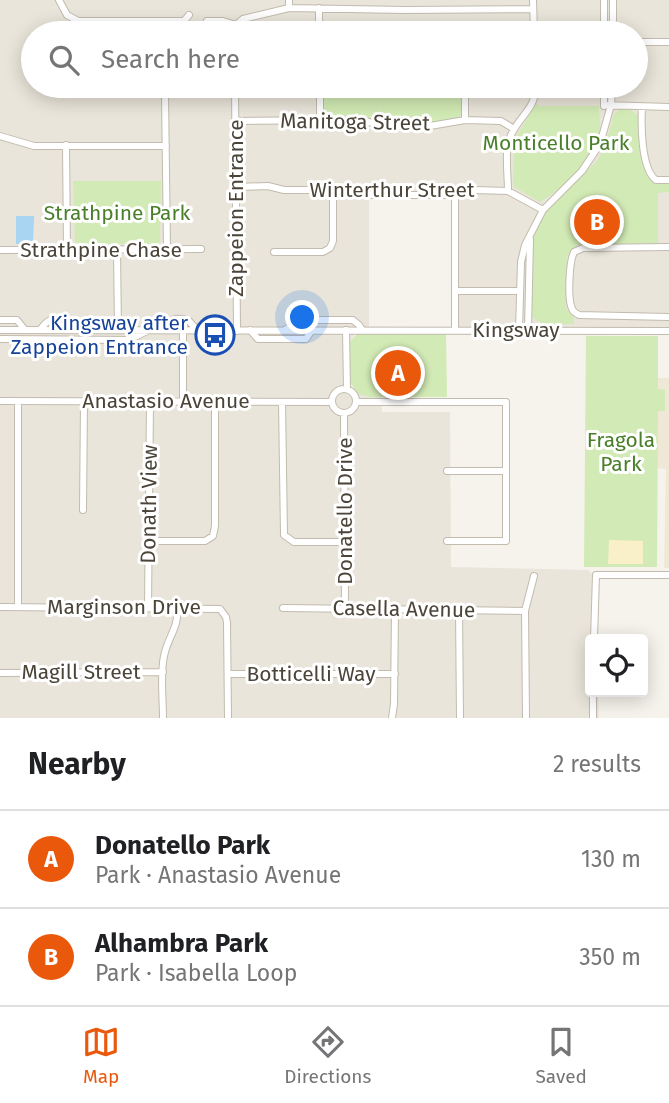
<!DOCTYPE html>
<meta charset="utf-8">
<style>
body{margin:0;font-family:"Fira Sans",sans-serif;background:#f2f2f2;color:#202124}
.controls{position:absolute;right:21px;bottom:21px;display:grid;overflow:hidden;border-radius:7px;box-shadow:0 4px 18px #0003}
.controls button{width:63px;height:63px;display:grid;place-items:center;padding:0;border:0;border-bottom:2px solid #e0e0e0;background:#fff;color:#202124;font:35px sans-serif}
.you{position:absolute;left:303px;top:318px;width:24px;height:24px;margin:-18px;border:5px solid #fff;border-radius:50%;background:#1a73e8;box-shadow:0 0 0 10px #1a73e833}
.badge{display:grid;place-items:center;width:46px;height:46px;border-radius:50%;background:#ea580c;color:#fff;font-size:23px;font-weight:700}
.pin{position:absolute;translate:-50% -50%;border:4px solid #fff;box-shadow:0 2px 7px #0006}
.list{margin:0;padding:0;list-style:none}
h2{display:flex;justify-content:space-between;align-items:center;height:91px;margin:0;padding:0 28px;font-size:30px}
h2 small{font-size:23px;font-weight:400;color:#757577}
.list li{display:grid;grid-template-columns:46px 1fr auto;gap:21px;align-items:center;box-sizing:border-box;height:98px;padding:0 28px;border-top:2px solid #e0e0e0}
.list b{display:block;font-size:26px;white-space:nowrap}
.list p{margin:0;font-size:23px;white-space:nowrap;color:#757577}
.list em{font-size:23px;font-style:normal;color:#757577}
.icon{flex:none;width:38px;height:38px;fill:none;stroke:currentColor;stroke-width:2;stroke-linecap:round;stroke-linejoin:round}
.map{position:relative;flex:none;width:669px;height:718px;overflow:hidden}
.search{position:absolute;background:#fff;box-shadow:0 4px 18px #0003;left:21px;right:21px;top:21px;height:77px;display:flex;align-items:center;gap:18px;box-sizing:border-box;padding:0 24px;border-radius:38px;color:#757577;font-size:26px}
.sheet{height:287px;background:#fff}
nav{display:flex;justify-content:space-around;align-items:center;box-sizing:border-box;height:98px;border-top:2px solid #e0e0e0;background:#fff;font-size:19px;color:#757577}
nav a{display:grid;justify-items:center;gap:4px}
nav .on{color:#ea580c}
.map>svg:first-child{display:block}
</style>
<div class="map">
<svg width="669" height="718" viewBox="0 0 669 718">
<rect width="100%" height="100%" fill="#f6f3ec"/>
<!-- residential -->
<path fill="#eae5da" fill-rule="evenodd" d="M0 0H669V335H451V199L369 198V333L355 334 350 341V382L353 389 368 397H381L382 412H450L451 567 588 570 597 579 598 639H590V692H598L599 718H0ZM33 33H636V86H33Z"/>
<!-- education -->
<path fill="#efe8d6" d="M649 378H669V568H664L666 469 654 468Z"/>
<!-- green -->
<path fill="#d2eab5" d="M324 86H461L462 114C445 131 350 120 324 118Z
M536 103 540 106H599C599 115 601 125 600 133 597 159 561 190 540 202L514 187 513 182 514 140Z
M621 109 631 110 638 115 645 170C651 181 658 181 669 182V192L658 193V243L577 245 567 256 566 308 574 318V324C559 324 539 328 530 314L531 234 543 210 596 162 604 149 614 114Z
M73 181H161L160 242 155 244H78L75 242Z
M358 333 446 334 447 397H368L357 393 350 382V341Z
M586 336H658V389L665 390V411H658L657 567H584Z"/>
<!-- sand -->
<path fill="#f9efc9" d="M609 540 643 541V564H608Z"/>
<!-- water -->
<path fill="#a9d4f2" d="M16 216H34L33 244H16Z"/>
<g fill="none" stroke-linecap="round" stroke-linejoin="round">
<!-- minor casing -->
<g stroke="#c2bbae" stroke-width="8">
<path id="minor" d="M59 0 67 15 78 21H184L189 15
M289 0V8L404 10 533 9
M533 0 534 33
M604 0V33
M319 8V33
M207 21H223L236 25
M236 25 243 19 289 8
M66 27V33
M613 33V0
M636 42H669
M161 86 164 87 165 94 167 249
M235 86 237 331
M320 86V120
M465 86V120
M604 86V106
M604 105 669 107
M642 107C641 125 641 169 656 180H669
M236 121 360 120 381 125 430 126 465 120 501 121 514 129
M0 136 34 146H166
M66 145 67 250
M236 187 268 186 284 190H346L367 195H455L474 190 508 191 543 210
M508 191C508 174 504 150 511 135 520 115 535 110 536 86
M455 195V330
M669 247 583 248 574 252C569 262 568 296 571 306 573 312 574 312 579 315L669 317
M0 250 201 249
M117 250 118 330
M274 252H323L330 248 333 241V190
M455 291H520
M0 320H17L25 330
M0 330 669 331
M40 330C47 320 51 318 64 318L75 330
M159 330C168 320 176 316 189 321L197 330
M183 330V402
M250 330 258 339H306L312 330
M285 330 300 320H353L359 325 362 330
M346 330 347 389
M519 330 521 262 525 245 543 210 582 171 600 144 611 105 612 86
M528 330 530 239
M0 339 129 340 147 331
M332 401a12 12 0 1 1 24 0a12 12 0 1 1-24 0Z
M0 401 332 402
M18 401V607
M282 402 284 535 294 542H345
M356 402H506V541H447
M344 413 345 609
M447 471H506
M83 510 84 401
M150 541H205L213 536 215 526V402
M0 607 220 609 226 617 227 623 228 718
M148 607 150 402
M283 608 525 611
M459 610 460 718
M594 639 596 575H669
M0 673 163 672
M228 674H395
M163 718C163 698 160 675 164 656 168 636 178 630 178 607
M392 718 394 704 395 610
M526 718 525 611 534 576
M593 718V692"/>
</g>
<!-- minor -->
<use href="#minor" stroke="#fff" stroke-width="6"/>
</g>
<!-- icons -->
<defs>
<g id="bus-ring" transform="scale(2.0125)"><circle r="9.5" fill="#fff" stroke="#1a4fb4" stroke-width="1.5"/><path d="M-5-6H5V4H4V6H2V4H-2V6H-4V4H-5ZM-3.5-4V0h7V-4ZM-3.5 1.2v1.5H-2V1.2ZM2 1.2v1.5H3.5V1.2Z" fill="#1a4fb4"/></g>
</defs>
<g fill-rule="evenodd">
<use href="#bus-ring" x="215" y="335"/>
</g>
<g text-anchor="middle" dominant-baseline="central" stroke-width="6" stroke-linejoin="round" paint-order="stroke">
<!-- street labels -->
<g font-size="21" fill="#4b4439" stroke="#fff">
<text transform="translate(355 122) rotate(1)">Manitoga Street</text>
<text x="392" y="190">Winterthur Street</text>
<text transform="translate(236 208) rotate(-90)">Zappeion Entrance</text>
<text x="101" y="250">Strathpine Chase</text>
<text x="516" y="330">Kingsway</text>
<text x="166" y="401">Anastasio Avenue</text>
<text transform="translate(149 504) rotate(-89)">Donath View</text>
<text transform="translate(345 511) rotate(-90)">Donatello Drive</text>
<text x="124" y="607">Marginson Drive</text>
<text transform="translate(404 609) rotate(1)">Casella Avenue</text>
<text x="81" y="672">Magill Street</text>
<text x="311" y="674">Botticelli Way</text>
</g>
<!-- park labels -->
<g font-size="21" fill="#4a7f2a" stroke="#fff">
<text x="556" y="143">Monticello Park</text>
<text x="117" y="213">Strathpine Park</text>
<text x="621" y="440">Fragola<tspan x="621" dy="24">Park</tspan></text>
</g>
<!-- transit labels -->
<g font-size="21" fill="#164399" stroke="#fff" text-anchor="end">
<text x="188" y="323">Kingsway after<tspan x="188" dy="24">Zappeion Entrance</tspan></text>
</g>
</g>
</svg>
<div class="controls">
<button><svg class="icon" aria-label="locate" viewBox="0 0 24 24"><circle cx="12" cy="12" r="6"/><path d="M12 2v4M12 18v4M2 12h4M18 12h4"/></svg></button>
</div>
<div class="you"></div>
<div class="pin badge" style="left:398px;top:373px">A</div>
<div class="pin badge" style="left:597px;top:222px">B</div>
<div class="search"><svg class="icon" aria-label="search" viewBox="0 0 24 24"><circle cx="10" cy="10" r="6"/><path d="M15 15l6 6"/></svg>Search here</div>
</div>
<section class="sheet">
<h2>Nearby<small>2 results</small></h2>
<ul class="list">
<li><span class="badge">A</span><div><b>Donatello Park</b><p>Park · Anastasio Avenue</p></div><em>130 m</em></li>
<li><span class="badge">B</span><div><b>Alhambra Park</b><p>Park · Isabella Loop</p></div><em>350 m</em></li>
</ul>
</section>
<nav>
<a class="on"><svg class="icon" aria-label="map" viewBox="0 0 24 24"><path d="M3 6l6-2 6 2 6-2v14l-6 2-6-2-6 2zM9 4v14M15 6v14"/></svg>Map</a>
<a><svg class="icon" aria-label="directions" viewBox="0 0 24 24"><path d="M12 3l9 9-9 9-9-9zM9 14v-3h6M13 9l2 2-2 2"/></svg>Directions</a>
<a><svg class="icon" aria-label="saved" viewBox="0 0 24 24"><path d="M7 4h10v16l-5-4-5 4z"/></svg>Saved</a>
</nav>
